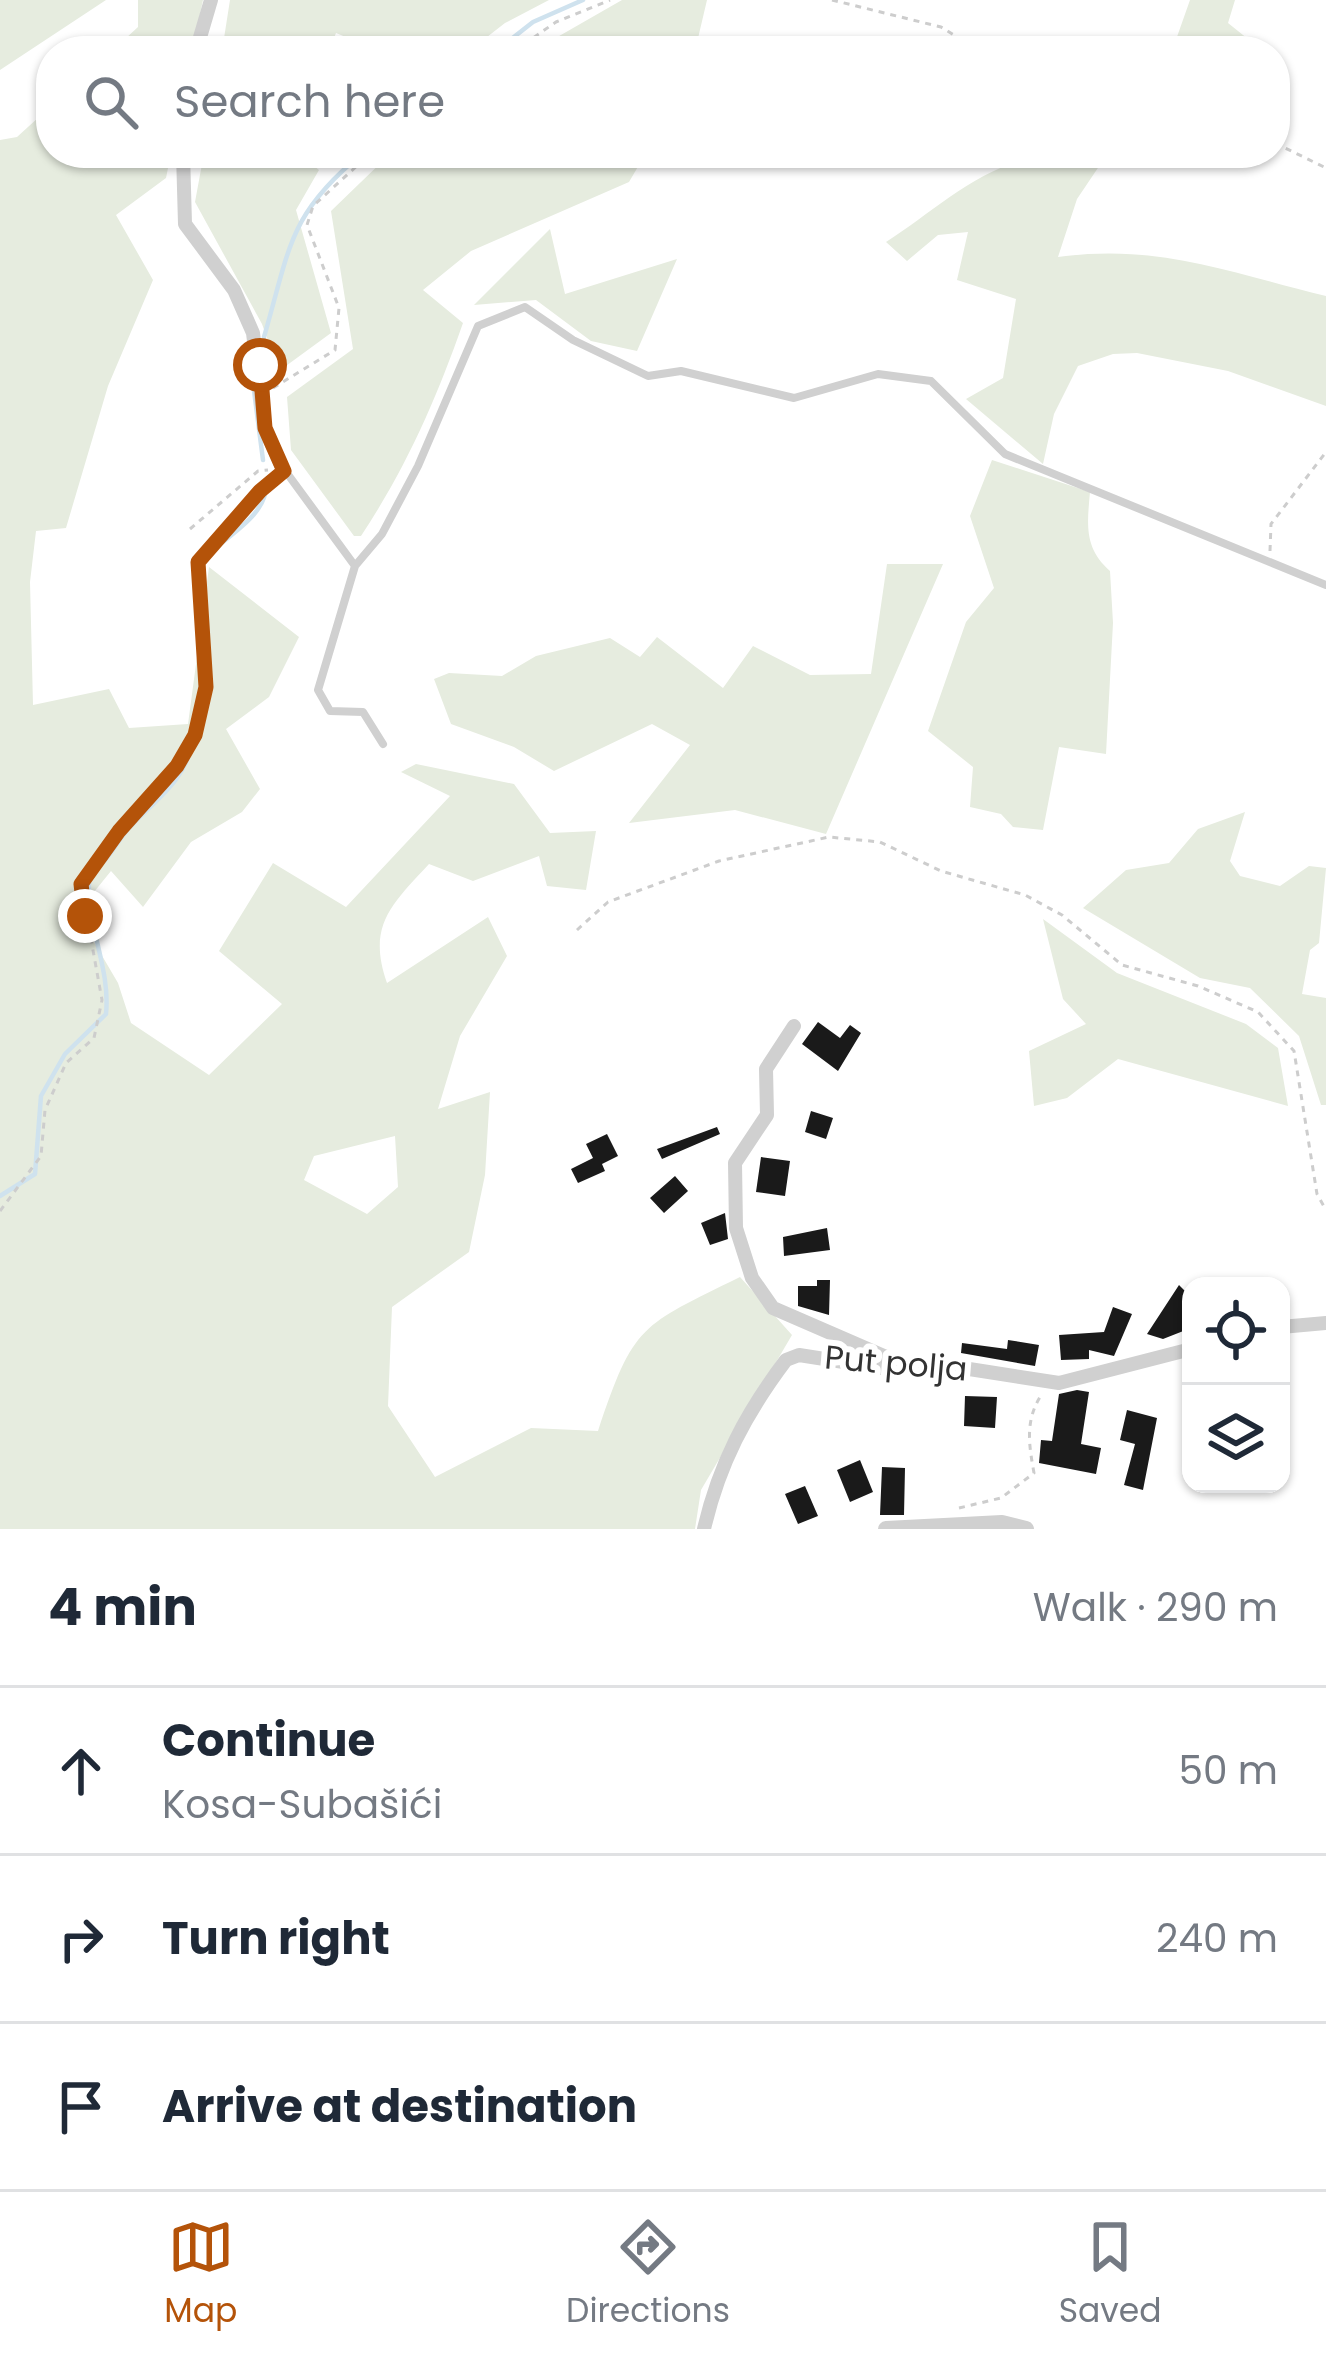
<!DOCTYPE html>
<meta charset="utf-8">
<style>
body{margin:0;font-family:Poppins,sans-serif;background:#f6f6f7;color:#1f2937}
.controls{position:absolute;right:36px;bottom:36px;display:grid;overflow:hidden;border-radius:24px;box-shadow:0 3px 9px #0004}
.controls button{width:108px;height:108px;display:grid;place-items:center;padding:0;border:0;border-bottom:3px solid #e0e1e3;background:#fff;color:#1f2937;font:60px sans-serif}
.stop{position:absolute;width:36px;height:36px;margin:-27px;border:9px solid #b45309;border-radius:50%;background:#fff}
.stop.end{background:#b45309;border-color:#fff;box-shadow:0 3px 12px #0008}
.list{margin:0;padding:0;list-style:none}
h2{display:flex;justify-content:space-between;align-items:center;height:156px;margin:0;padding:0 48px;font-size:51px}
h2 small{font-size:39px;font-weight:400;color:#747a83}
.list li{display:grid;grid-template-columns:78px 1fr auto;gap:36px;align-items:center;box-sizing:border-box;height:168px;padding:0 48px;border-top:3px solid #e0e1e3}
.list b{display:block;font-size:45px;white-space:nowrap}
.list p{margin:0;font-size:39px;white-space:nowrap;color:#747a83}
.list em{font-size:39px;font-style:normal;color:#747a83}
.icon{flex:none;width:66px;height:66px;fill:none;stroke:currentColor;stroke-width:2;stroke-linecap:round;stroke-linejoin:round}
.map{position:relative;flex:none;width:1326px;height:1529px;overflow:hidden}
.search{position:absolute;background:#fff;box-shadow:0 3px 9px #0004;left:36px;right:36px;top:36px;height:132px;display:flex;align-items:center;gap:30px;box-sizing:border-box;padding:0 42px;border-radius:48px;color:#747a83;font-size:45px}
.sheet{height:660px;background:#fff}
nav{display:flex;justify-content:space-around;align-items:center;box-sizing:border-box;height:168px;border-top:3px solid #e0e1e3;background:#fff;font-size:33px;color:#747a83}
nav a{display:grid;justify-items:center;gap:6px}
nav .on{color:#b45309}
.map>svg:first-child{display:block}
</style>
<div class="map">
<svg width="1326" height="1529" viewBox="0 0 1326 1529">
<rect width="100%" height="100%" fill="#fff"/>
<!-- green -->
<path fill="#e6ecdf" fill-rule="evenodd" d="M0 0H106L0 70Z
M138 0H203L192 51H112L138 27Z
M230 0H549L505 23 469 51H380L336 33 329 51H222Z
M622 0H707L695 51H533Z
M1190 0H1235L1228 23 1263 51H1172Z
M51 106V153H171L166 178 116 215 153 280 108 386 66 528 36 531 30 582 33 705 109 689 129 728 188 724 209 567 299 637 269 697 226 729 260 789 242 812 191 842 143 907 111 871 77 913 118 983 131 1023 209 1075 282 1004 219 951 273 863 346 907 450 796 401 772 416 764 514 784 550 833 596 831 586 890 547 886 539 856 473 881 429 864C391 905 367 926 387 983L488 917 507 956 460 1036 438 1109 490 1092 485 1175 469 1252 392 1307 388 1406 435 1477 531 1428 598 1431C634 1323 641 1326 740 1277L792 1335 701 1490 695 1529H0V140L17 137ZM395 1136 398 1187 367 1214 304 1180 314 1156Z
M204 153H298L319 170 296 210 331 333 279 371 262 324 195 202Z
M391 153H646L629 182 471 251 423 290 463 323C436 400 406 468 361 536H354L291 450 287 397 353 349 331 211Z
M1024 153H1108L1077 199 1058 257C1159 243 1230 273 1326 296V406L1228 371 1137 353 1113 354 1078 366 1054 414 1043 464 966 399 1003 378 1016 299 957 280 968 232 938 235 907 261 886 242C929 215 970 175 1018 162Z
M550 229 565 294 677 259 637 351 591 341 536 300 474 305Z
M992 460 1090 492C1087 525 1084 548 1110 571L1113 623 1106 754 1059 747 1043 830 1013 827 1001 814 970 807 973 767 928 731 966 622 994 588 970 516Z
M887 564H943L826 834 735 810 629 823 690 745 652 724 554 771 514 747 451 724 434 679 449 673 502 676 536 656 610 638 640 657 657 637 723 688 753 646 810 675 871 674Z
M1245 812 1230 861 1240 876 1280 886 1309 866 1326 868 1319 943 1310 950 1302 994 1326 998V1105H1321L1299 1036 1250 988 1200 978 1083 908 1126 870 1169 863 1198 829Z
M1043 919 1117 973 1246 1024 1278 1048 1288 1106 1118 1059 1067 1098 1034 1106 1029 1051 1086 1024 1063 999Z"/>
<g fill="none" stroke-linecap="round" stroke-linejoin="round">
<!-- stream -->
<path stroke="#cfe2ee" stroke-width="4.5" d="M496 51 533 22 583 0
M264 337C290 248 288 214 363 153
M253 383 263 460
M0 1196 35 1174 41 1096 65 1054 106 1014C111 965 83 920 90 872 112 859 115 842 132 825 146 810 165 795 177 778 215 725 196 620 203 559 224 537 269 516 266 482"/>
</g>
<!-- building -->
<path fill="#1a1a1a" d="M818 1022 840 1038 850 1025 861 1033 838 1071 802 1044Z
M811 1111 833 1118 826 1139 805 1132Z
M717 1127 720 1134 662 1159 657 1149Z
M607 1134 618 1156 602 1164 605 1171 578 1183 571 1169 593 1158 586 1144Z
M761 1157 790 1161 785 1196 756 1192Z
M675 1176 688 1191 664 1213 650 1198Z
M725 1213 728 1239 710 1245 701 1223Z
M827 1228 830 1250 784 1256 783 1237Z
M817 1280H830L829 1315 798 1306V1286H817Z
M1179 1285 1189 1295 1183 1300 1191 1308V1328L1163 1339 1147 1334Z
M1113 1307 1132 1314 1114 1356 1089 1350V1359L1061 1360 1059 1335 1104 1332Z
M1008 1340 1039 1345 1035 1366 961 1353 962 1343 1007 1349Z
M1077 1390 1089 1392 1081 1444 1101 1448 1096 1474 1039 1463 1041 1440 1052 1441 1059 1394Z
M965 1396 997 1397 995 1428 964 1426Z
M1127 1410 1157 1418 1143 1490 1124 1485 1135 1444 1120 1440Z
M860 1460 873 1492 850 1502 837 1470Z
M882 1467 905 1468 904 1515H880Z
M805 1486 818 1516 798 1524 785 1494Z"/>
<g fill="none" stroke-linecap="round" stroke-linejoin="round">
<!-- path -->
<path stroke="#cdcdcd" stroke-width="3" stroke-dasharray="6 6" stroke-linecap="butt" d="M832 0 941 27 980 51
M514 51 556 22 610 0
M1275 143 1326 168
M273 388 335 350 339 308 307 225 313 206 371 153
M190 529 258 471 268 470
M1270 551 1271 524 1326 452
M577 930 608 902 719 861 829 837 880 842 941 871 1025 895 1062 915 1122 965 1198 986 1258 1012 1294 1051 1317 1194 1326 1210
M0 1211 41 1156 45 1110 66 1063 94 1038 102 1000 81 884 119 831 177 766 195 735 206 687 198 562 275 478
M959 1508 1001 1498 1034 1473C1029 1445 1025 1422 1040 1397"/>
<!-- service -->
<path stroke="#d0d0d0" stroke-width="8" d="M281 465 355 566
M383 744 363 712 330 711 318 690 355 566 382 534 418 466 478 326 525 307 573 340 648 376 681 371 794 398 878 374 931 381 1005 454 1326 585"/>
<!-- minor -->
<path stroke="#d0d0d0" stroke-width="14" d="M196 51 211 0
M183 153 185 224 234 290 253 333 265 429 281 465
M794 1026 766 1069 767 1115 735 1163 736 1228 752 1278 773 1308 909 1367
M1281 1327 1326 1323
M704 1529C719 1464 746 1413 786 1360L799 1355 882 1368 950 1366 1059 1383 1191 1349"/>
<!-- tertiary -->
<path stroke="#d0d0d0" stroke-width="16" d="M886 1529 1002 1523 1026 1529"/>
</g>
<g fill="none" stroke-linecap="round" stroke-linejoin="round">
<!-- route -->
<path stroke="#b45309" stroke-width="15" d="M85 916 81 884 119 831 177 766 195 735 206 687 198 562 260 491 284 471 265 428 260 365"/>
</g>
<g text-anchor="middle" dominant-baseline="central" stroke-width="12" stroke-linejoin="round" paint-order="stroke">
<!-- street labels -->
<g font-size="33" fill="#333" stroke="#fff">
<text transform="translate(896 1363) rotate(5)">Put polja</text>
</g>
</g>
</svg>
<div class="controls">
<button><svg class="icon" aria-label="locate" viewBox="0 0 24 24"><circle cx="12" cy="12" r="6"/><path d="M12 2v4M12 18v4M2 12h4M18 12h4"/></svg></button>
<button><svg class="icon" aria-label="layers" viewBox="0 0 24 24"><path d="M12 4l9 5-9 5-9-5zM3 14l9 5 9-5"/></svg></button>
</div>
<div class="stop" style="left:260px;top:365px"></div>
<div class="stop end" style="left:85px;top:916px"></div>
<div class="search"><svg class="icon" aria-label="search" viewBox="0 0 24 24"><circle cx="10" cy="10" r="6"/><path d="M15 15l6 6"/></svg>Search here</div>
</div>
<section class="sheet">
<h2>4 min<small>Walk · 290 m</small></h2>
<ul class="list">
<li><svg class="icon" aria-label="ahead" viewBox="0 0 24 24"><path d="M12 20V5M6 11l6-6 6 6"/></svg><div><b>Continue</b><p>Kosa-Subašići</p></div><em>50 m</em></li>
<li><svg class="icon" aria-label="right" viewBox="0 0 24 24"><path d="M7 20v-9h11M14 6l5 5-5 5"/></svg><div><b>Turn right</b></div><em>240 m</em></li>
<li><svg class="icon" aria-label="arrive" viewBox="0 0 24 24"><path d="M6 21V4h12l-3 4 3 4H6"/></svg><div><b>Arrive at destination</b></div></li>
</ul>
</section>
<nav>
<a class="on"><svg class="icon" aria-label="map" viewBox="0 0 24 24"><path d="M3 6l6-2 6 2 6-2v14l-6 2-6-2-6 2zM9 4v14M15 6v14"/></svg>Map</a>
<a><svg class="icon" aria-label="directions" viewBox="0 0 24 24"><path d="M12 3l9 9-9 9-9-9zM9 14v-3h6M13 9l2 2-2 2"/></svg>Directions</a>
<a><svg class="icon" aria-label="saved" viewBox="0 0 24 24"><path d="M7 4h10v16l-5-4-5 4z"/></svg>Saved</a>
</nav>
